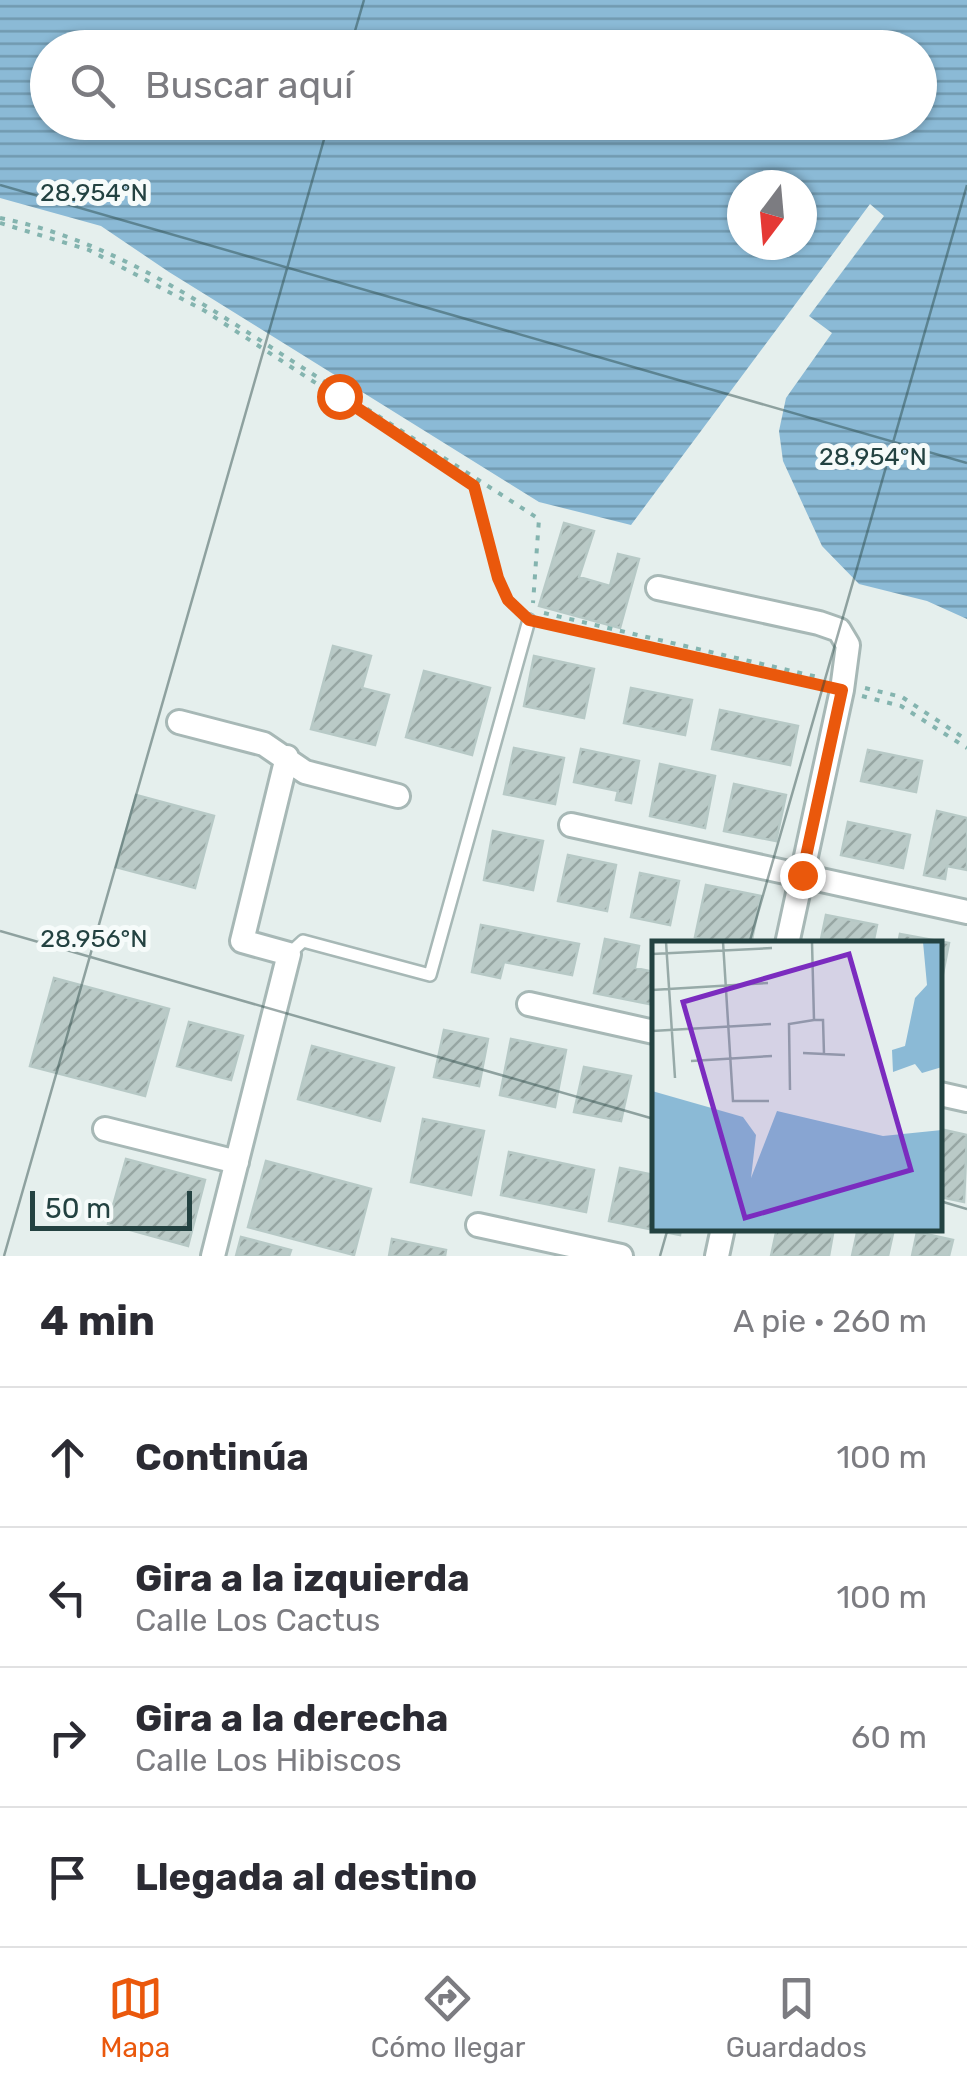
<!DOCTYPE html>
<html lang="es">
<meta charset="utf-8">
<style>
body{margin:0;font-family:Rubik,sans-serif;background:#f7f7f7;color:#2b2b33}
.compass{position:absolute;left:727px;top:170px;width:90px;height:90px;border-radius:50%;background:#fff;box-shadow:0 2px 8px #0004;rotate:196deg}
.scale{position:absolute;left:30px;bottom:25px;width:162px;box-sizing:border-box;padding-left:10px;border:5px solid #234241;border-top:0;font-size:28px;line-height:35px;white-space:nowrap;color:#234241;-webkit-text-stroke:8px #f6fbfa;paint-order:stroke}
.stop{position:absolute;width:30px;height:30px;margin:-22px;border:8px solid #ea580c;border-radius:50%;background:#fff}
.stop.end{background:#ea580c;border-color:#fff;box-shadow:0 2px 10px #0008}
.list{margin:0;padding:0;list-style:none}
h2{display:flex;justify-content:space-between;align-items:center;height:130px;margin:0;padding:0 40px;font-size:42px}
h2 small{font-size:32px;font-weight:400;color:#7c7c81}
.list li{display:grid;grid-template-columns:65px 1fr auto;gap:30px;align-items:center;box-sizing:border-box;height:140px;padding:0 40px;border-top:2px solid #e1e1e2}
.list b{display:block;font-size:38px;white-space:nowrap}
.list p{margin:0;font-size:32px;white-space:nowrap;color:#7c7c81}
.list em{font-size:32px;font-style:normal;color:#7c7c81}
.icon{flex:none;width:55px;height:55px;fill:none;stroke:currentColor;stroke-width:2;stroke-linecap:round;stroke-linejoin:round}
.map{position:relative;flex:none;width:967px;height:1256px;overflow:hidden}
.search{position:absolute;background:#fff;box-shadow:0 2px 8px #0004;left:30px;right:30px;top:30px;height:110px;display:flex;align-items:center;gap:25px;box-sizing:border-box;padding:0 35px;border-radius:55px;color:#7c7c81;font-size:38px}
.sheet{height:690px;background:#fff}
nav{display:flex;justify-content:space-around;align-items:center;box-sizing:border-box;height:140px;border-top:2px solid #e1e1e2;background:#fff;font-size:28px;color:#7c7c81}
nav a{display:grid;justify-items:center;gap:5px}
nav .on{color:#ea580c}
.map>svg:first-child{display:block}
</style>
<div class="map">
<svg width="967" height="1256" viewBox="0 0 967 1256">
<defs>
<pattern id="water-rules" width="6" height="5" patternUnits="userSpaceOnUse" patternTransform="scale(2.5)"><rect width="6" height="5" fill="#8bbad6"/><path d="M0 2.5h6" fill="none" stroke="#7199af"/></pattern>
<pattern id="building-hatch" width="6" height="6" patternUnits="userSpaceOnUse" patternTransform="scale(2.5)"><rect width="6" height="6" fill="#bacac7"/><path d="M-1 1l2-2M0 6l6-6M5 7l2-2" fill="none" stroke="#97a6a3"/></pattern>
</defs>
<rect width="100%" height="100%" fill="#e5efed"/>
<!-- water -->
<path fill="url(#water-rules)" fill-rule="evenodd" d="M0 0H967V619L927 601 859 584 822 546 783 461 779 431 786 398 832 333 809 316 884 216 870 204 631 525 539 502 169 272 101 226 0 198ZM48 48H920V122H48ZM742 185H802V245H742Z"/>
<!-- building -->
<path fill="url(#building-hatch)" stroke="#b7c9c6" stroke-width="2.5" d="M564 523 594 531 579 577 610 586 618 554 639 559 620 628 539 606Z
M333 646 371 656 362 688 389 695 375 745 311 729Z
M534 656 594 669 584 718 524 706Z
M424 671 490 688 472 755 406 737Z
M631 688 692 700 685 735 624 723Z
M720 710 798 726 790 765 712 749Z
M514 748 564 758 555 804 504 794Z
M581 749 639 761 631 803 616 800 618 791 574 782Z
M868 750 922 761 916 792 861 781Z
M660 764 715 776 705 828 650 816Z
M734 784 786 795 776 841 724 831Z
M136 795 214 816 195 888 116 867Z
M937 811 967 818V870L947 866 945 879 924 875Z
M848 822 910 835 903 868 841 855Z
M493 831 543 841 533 890 484 880Z
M568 855 616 865 607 911 558 901Z
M640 873 679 881 670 925 631 917Z
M706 885 761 896 751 944H727L695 937Z
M826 915 877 925 873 944H820Z
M481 925 579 944 572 975 504 962 500 978 472 972Z
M900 934 949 943 940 989V944H898Z
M605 939 639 946 635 968 654 972V1005L594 993Z
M54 978 169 1009 145 1096 30 1066Z
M189 1022 243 1036 231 1080 177 1066Z
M444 1030 488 1039 479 1086 434 1077Z
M511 1039 566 1050 555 1107 500 1095Z
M312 1046 394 1068 380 1121 298 1099Z
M584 1067 631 1076 621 1121 574 1112Z
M423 1119 484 1131 471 1195 411 1182Z
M940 1129 967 1135 964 1202 940 1197Z
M509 1152 594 1170 586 1212 501 1195Z
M126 1159 205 1180 188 1246 108 1224Z
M266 1161 371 1189 354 1255 248 1227Z
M620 1168 654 1175V1228H681L680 1235 609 1221Z
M777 1228H834L829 1256H771Z
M858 1228 894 1229 888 1256H852Z
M917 1232 953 1240 949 1256H912Z
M241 1237 291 1250 289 1256H236Z
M392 1239 446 1250 445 1256H389Z"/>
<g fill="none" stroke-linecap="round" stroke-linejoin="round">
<!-- lane casing -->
<g stroke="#a7b8b6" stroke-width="16">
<path id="lane" d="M289 954 303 941 430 975 529 620"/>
</g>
<!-- street casing -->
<g stroke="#a7b8b6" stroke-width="28">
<path id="street" d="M658 588 819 623 839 630 848 645 842 690 787 944
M179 722 264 744 305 772 398 796
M571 825 967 912
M529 1004 654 1032
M940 1094 967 1100
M105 1129 237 1162
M478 1225 621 1256
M213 1256 289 954 242 941 287 757
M717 1256 723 1228"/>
</g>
<!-- path -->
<path stroke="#84b4af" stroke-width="4" stroke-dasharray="5 8" stroke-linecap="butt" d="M0 218C112 240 205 305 300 366 380 417 460 468 539 519L533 603
M0 223 89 250 205 311 474 486C485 527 489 581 520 611
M544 613 822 678
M545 623 819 685
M865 688 902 697 967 740
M862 696 901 706 967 748"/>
<!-- lane -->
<use href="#lane" stroke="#fff" stroke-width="11"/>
<!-- street -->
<use href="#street" stroke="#fff" stroke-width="22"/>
</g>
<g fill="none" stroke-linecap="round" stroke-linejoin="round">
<!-- route -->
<path stroke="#ea580c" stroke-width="12" d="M339 396 474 486 498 578 508 600 529 620 842 690 802 875"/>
</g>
<!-- ticks -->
<path fill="none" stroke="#234241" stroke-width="2.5" stroke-opacity="0.45" d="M350 48 364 0M0 185 967 463M0 931 654 1119M749 944 967 185M940 1201 967 1209M4 1256 329 122M660 1256 668 1228"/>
<!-- overview -->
<g transform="translate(652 941)">
<rect width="290" height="290" fill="#e5efed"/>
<path d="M271 1H290V126L270 132 263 123 241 131 240 109 253 105 263 57 275 44ZM0 150 91 176 104 194 99 237 125 170 231 195 290 189V289H0Z" fill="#8bbad6"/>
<path fill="none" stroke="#97aaa8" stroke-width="2.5" d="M14 1 23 137M71 1 81 160H117M160 1 162 79H171L172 113M0 13 120 7M0 49 116 42M0 90 119 83M151 112 193 114M39 120 120 115M138 149 137 83 162 79"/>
<path fill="#7b2cbf" fill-opacity="0.15" stroke="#7b2cbf" stroke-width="5" d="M197 13 259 229 93 277 31 61Z"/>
<rect width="290" height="290" fill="none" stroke="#234241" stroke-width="5"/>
</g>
<g font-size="25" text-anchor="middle" fill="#234241" stroke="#f6fbfa" stroke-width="10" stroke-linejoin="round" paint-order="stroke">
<text x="94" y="201">28.954°N</text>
<text x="873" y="465">28.954°N</text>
<text x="94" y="947">28.956°N</text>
</g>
</svg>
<svg class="compass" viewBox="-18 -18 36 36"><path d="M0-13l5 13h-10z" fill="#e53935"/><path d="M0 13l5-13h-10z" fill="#7c7c81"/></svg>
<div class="scale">50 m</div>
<div class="stop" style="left:339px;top:396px"></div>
<div class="stop end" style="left:802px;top:875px"></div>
<div class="search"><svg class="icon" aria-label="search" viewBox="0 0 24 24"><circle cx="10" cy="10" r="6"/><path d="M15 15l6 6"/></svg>Buscar aquí</div>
</div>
<section class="sheet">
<h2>4 min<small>A pie · 260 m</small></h2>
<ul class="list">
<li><svg class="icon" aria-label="ahead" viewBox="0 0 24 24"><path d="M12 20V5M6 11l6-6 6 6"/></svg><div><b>Continúa</b></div><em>100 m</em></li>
<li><svg class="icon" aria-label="left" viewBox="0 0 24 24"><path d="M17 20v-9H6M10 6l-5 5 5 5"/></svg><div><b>Gira a la izquierda</b><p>Calle Los Cactus</p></div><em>100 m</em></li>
<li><svg class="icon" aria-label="right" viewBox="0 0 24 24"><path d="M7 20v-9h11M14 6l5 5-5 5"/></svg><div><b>Gira a la derecha</b><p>Calle Los Hibiscos</p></div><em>60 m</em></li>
<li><svg class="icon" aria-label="arrive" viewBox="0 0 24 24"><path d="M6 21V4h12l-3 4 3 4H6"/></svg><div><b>Llegada al destino</b></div></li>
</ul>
</section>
<nav>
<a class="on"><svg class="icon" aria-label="map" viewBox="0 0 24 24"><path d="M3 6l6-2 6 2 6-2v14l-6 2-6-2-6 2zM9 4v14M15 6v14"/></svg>Mapa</a>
<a><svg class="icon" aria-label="directions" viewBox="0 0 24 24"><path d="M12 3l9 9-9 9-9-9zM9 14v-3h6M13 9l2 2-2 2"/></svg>Cómo llegar</a>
<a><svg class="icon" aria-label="saved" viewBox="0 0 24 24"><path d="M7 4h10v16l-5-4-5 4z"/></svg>Guardados</a>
</nav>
